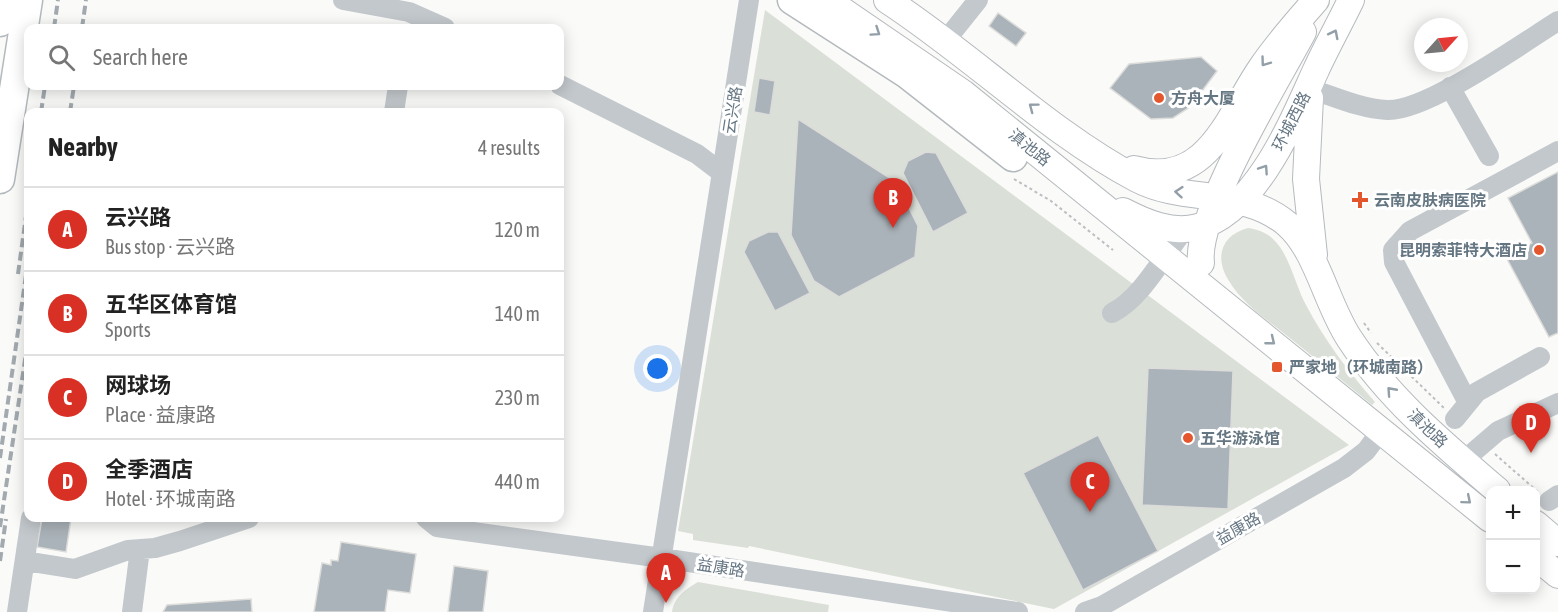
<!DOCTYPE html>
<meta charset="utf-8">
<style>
body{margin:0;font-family:"Asap Condensed","Noto Sans SC",sans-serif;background:#f2f2f2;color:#222}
.controls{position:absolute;right:18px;bottom:18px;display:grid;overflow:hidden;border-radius:12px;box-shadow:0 3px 15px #0003}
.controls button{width:54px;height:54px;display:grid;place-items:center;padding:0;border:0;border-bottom:2px solid #e0e0e0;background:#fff;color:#222;font:30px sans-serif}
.compass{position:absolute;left:1414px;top:18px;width:54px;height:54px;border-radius:50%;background:#fff;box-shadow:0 3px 15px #0003;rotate:63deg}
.you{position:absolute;left:658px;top:369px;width:21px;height:21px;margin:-15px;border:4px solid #fff;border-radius:50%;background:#1a73e8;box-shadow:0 0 0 9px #1a73e833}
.badge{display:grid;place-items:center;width:39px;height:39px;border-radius:50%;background:#d93025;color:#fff;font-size:20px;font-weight:700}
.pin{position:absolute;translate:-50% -50px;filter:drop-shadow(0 2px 3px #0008)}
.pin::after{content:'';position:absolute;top:32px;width:21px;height:18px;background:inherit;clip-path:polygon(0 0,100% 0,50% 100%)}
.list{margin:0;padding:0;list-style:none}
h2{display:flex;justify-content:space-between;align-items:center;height:78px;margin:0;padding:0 24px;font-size:26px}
h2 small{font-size:20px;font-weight:400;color:#767676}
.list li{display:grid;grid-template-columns:39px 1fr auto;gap:18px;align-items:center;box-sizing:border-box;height:84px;padding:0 24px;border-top:2px solid #e0e0e0}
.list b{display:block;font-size:22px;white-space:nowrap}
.list p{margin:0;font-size:20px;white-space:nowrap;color:#767676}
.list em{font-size:20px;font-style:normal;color:#767676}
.icon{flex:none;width:33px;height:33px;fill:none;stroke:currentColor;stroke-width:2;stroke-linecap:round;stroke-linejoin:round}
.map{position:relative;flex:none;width:1558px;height:612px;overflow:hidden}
.search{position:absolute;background:#fff;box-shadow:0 3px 15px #0003;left:24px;top:24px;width:540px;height:66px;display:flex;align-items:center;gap:15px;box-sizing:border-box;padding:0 21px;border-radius:12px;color:#767676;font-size:22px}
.panel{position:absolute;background:#fff;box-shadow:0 3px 15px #0003;left:24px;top:108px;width:540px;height:414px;border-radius:12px}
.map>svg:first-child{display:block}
</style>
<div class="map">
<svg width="1558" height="612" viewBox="0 0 1558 612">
<rect width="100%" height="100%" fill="#fafaf8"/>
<!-- green -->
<path fill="#dadfd7" d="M765 10 1349 445 1054 609 749 546 748 548 693 540V534L678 531Z
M1248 228C1257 229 1267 233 1273 239 1290 255 1295 285 1306 305 1325 341 1348 371 1375 402L1372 405C1343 381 1315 358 1286 335 1266 319 1242 303 1229 281 1214 258 1221 235 1248 228Z
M698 582 829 605 828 612H672C674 597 686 589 698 582Z"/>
<!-- building -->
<path fill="#aab3b9" stroke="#dcdcda" stroke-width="1.5" d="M998 13 1026 33 1016 46 989 26Z
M1201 57 1217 71 1190 107 1173 118 1151 119 1110 88 1129 64Z
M759 78 775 81 770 115 754 112Z
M798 119 896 182 918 226 915 257 839 297 814 281 791 235Z
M926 152 936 153 968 213 933 232 903 173 908 161Z
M1558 172V333L1549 337 1506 257 1532 243 1508 198Z
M768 232H778L810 293 775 311 744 252 749 241Z
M1148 368 1233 371 1228 509 1142 505Z
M1098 435 1158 551 1083 590 1023 473Z
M42 518H71L66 552 37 547Z
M341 542 416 554 410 593 388 590 385 612H314L322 563 331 565V560L338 561Z
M454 566 488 571 483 612H448Z
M251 599 252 612H163L167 605Z"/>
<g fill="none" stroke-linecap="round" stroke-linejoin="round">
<!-- major casing -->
<g stroke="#b5babe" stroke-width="28">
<path id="major" d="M827 0 963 93 1490 519
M887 0C973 56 1047 131 1137 179 1185 204 1243 187 1287 224 1317 250 1326 303 1349 338 1388 398 1443 444 1497 490
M1310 98 1306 179 1314 255
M1134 169C1208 189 1228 116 1261 68 1277 44 1297 22 1316 0
M1123 211C1146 223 1172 234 1198 227 1257 211 1293 120 1316 70 1327 46 1340 23 1351 0
M1201 263C1195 214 1277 81 1303 32
M1536 524 1558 543
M1536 557 1558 575"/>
</g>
<!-- highway casing -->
<g stroke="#b4b9bd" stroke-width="31">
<path id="highway" d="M792 0 907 74 1013 157
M0 22 3 0
M0 179 28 0"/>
</g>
<!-- path -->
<path stroke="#bbbfc2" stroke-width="2" stroke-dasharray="3 3" stroke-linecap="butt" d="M1014 179 1051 201 1113 250
M1364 323 1371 333
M1377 343 1444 408
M1495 454 1538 492"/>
<!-- minor -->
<path stroke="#c3c8cc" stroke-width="20" d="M343 0 409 12 445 28
M946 40 978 0
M560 85 697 154 722 173
M1450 87 1489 156
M1311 89C1335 97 1362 109 1387 110 1426 112 1521 44 1558 21
M394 112 398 86
M1112 313C1142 298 1163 256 1185 229
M1468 403 1394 262 1393 250 1410 231 1558 151
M1455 419 1477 392 1540 357
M1463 461 1498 431 1558 403
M1549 501 1558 495
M426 518 437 527 451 529 662 558 1018 612
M25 561 75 569 128 550 155 548 180 541 249 518
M17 612 31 518
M132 612 140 549
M653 612 749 0
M1085 612 1102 606 1344 468 1366 451 1381 431"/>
<!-- major -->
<use href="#major" stroke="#fff" stroke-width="26"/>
<!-- highway -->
<use href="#highway" stroke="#fff" stroke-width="28"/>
<!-- rail -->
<path stroke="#a2aab0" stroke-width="4" stroke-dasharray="9 4.5" stroke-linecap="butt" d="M54 28 58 0
M82 28 86 0
M41 112 45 86
M70 112 74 86
M18 274 28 202
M0 458 28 261
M0 527 28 340
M0 561 6 519"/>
</g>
<!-- one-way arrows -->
<defs><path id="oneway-chevron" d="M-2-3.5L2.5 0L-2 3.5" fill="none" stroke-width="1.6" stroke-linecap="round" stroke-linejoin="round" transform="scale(1.5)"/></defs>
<g stroke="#939fa8">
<use href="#oneway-chevron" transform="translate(876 32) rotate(34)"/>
<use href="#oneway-chevron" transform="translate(1334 34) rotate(-63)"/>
<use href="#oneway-chevron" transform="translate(1265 62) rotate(126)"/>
<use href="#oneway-chevron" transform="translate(1033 107) rotate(-143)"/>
<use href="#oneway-chevron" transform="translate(1264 169) rotate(-56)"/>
<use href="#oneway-chevron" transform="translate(1179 192) rotate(-175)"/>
<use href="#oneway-chevron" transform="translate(1271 341) rotate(39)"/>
<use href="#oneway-chevron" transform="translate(1391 391) rotate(-132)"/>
<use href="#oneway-chevron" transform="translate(1467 500) rotate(40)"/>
</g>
<!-- markers -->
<g fill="#e4572e" stroke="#fff" stroke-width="2">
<circle cx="1159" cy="98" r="6"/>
<path d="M1357 191h6v6h6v6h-6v6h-6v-6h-6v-6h6z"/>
<circle cx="1539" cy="250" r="6"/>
<rect x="1271" y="361" width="12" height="12" rx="3"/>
<circle cx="1188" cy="438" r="6"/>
</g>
<g text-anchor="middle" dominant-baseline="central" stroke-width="6" stroke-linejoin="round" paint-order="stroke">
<!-- poi labels -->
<g font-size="16" font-weight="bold" fill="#657683" stroke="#fff" text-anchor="start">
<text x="1171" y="98">方舟大厦</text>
<text x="1374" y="200">云南皮肤病医院</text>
<text x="1527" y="250" text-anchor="end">昆明索菲特大酒店</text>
<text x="1289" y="367">严家地（环城南路）</text>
<text x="1200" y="438">五华游泳馆</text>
</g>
<!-- street labels -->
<g font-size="16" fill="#657683" stroke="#fff">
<text transform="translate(732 110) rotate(-81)">云兴路</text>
<text transform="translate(1291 121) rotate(-63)">环城西路</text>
<text transform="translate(1030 147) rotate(39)">滇池路</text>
<text transform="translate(1428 428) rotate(44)">滇池路</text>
<text transform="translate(1238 528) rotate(-30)">益康路</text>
<text transform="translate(721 567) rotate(9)">益康路</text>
</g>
</g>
</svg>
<div class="controls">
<button>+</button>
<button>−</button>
</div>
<svg class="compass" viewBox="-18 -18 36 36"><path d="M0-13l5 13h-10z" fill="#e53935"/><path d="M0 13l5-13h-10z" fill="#767676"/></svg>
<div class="you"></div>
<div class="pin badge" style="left:666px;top:603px">A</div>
<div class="pin badge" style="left:893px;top:228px">B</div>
<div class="pin badge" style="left:1090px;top:512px">C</div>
<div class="pin badge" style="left:1531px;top:453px">D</div>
<div class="search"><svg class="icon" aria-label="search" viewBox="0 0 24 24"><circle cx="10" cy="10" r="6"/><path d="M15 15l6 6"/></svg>Search here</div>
<section class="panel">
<h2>Nearby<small>4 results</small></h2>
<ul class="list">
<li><span class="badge">A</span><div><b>云兴路</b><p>Bus stop · 云兴路</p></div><em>120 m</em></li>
<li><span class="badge">B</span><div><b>五华区体育馆</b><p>Sports</p></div><em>140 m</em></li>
<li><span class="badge">C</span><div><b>网球场</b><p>Place · 益康路</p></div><em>230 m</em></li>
<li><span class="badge">D</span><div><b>全季酒店</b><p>Hotel · 环城南路</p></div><em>440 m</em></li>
</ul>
</section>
</div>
